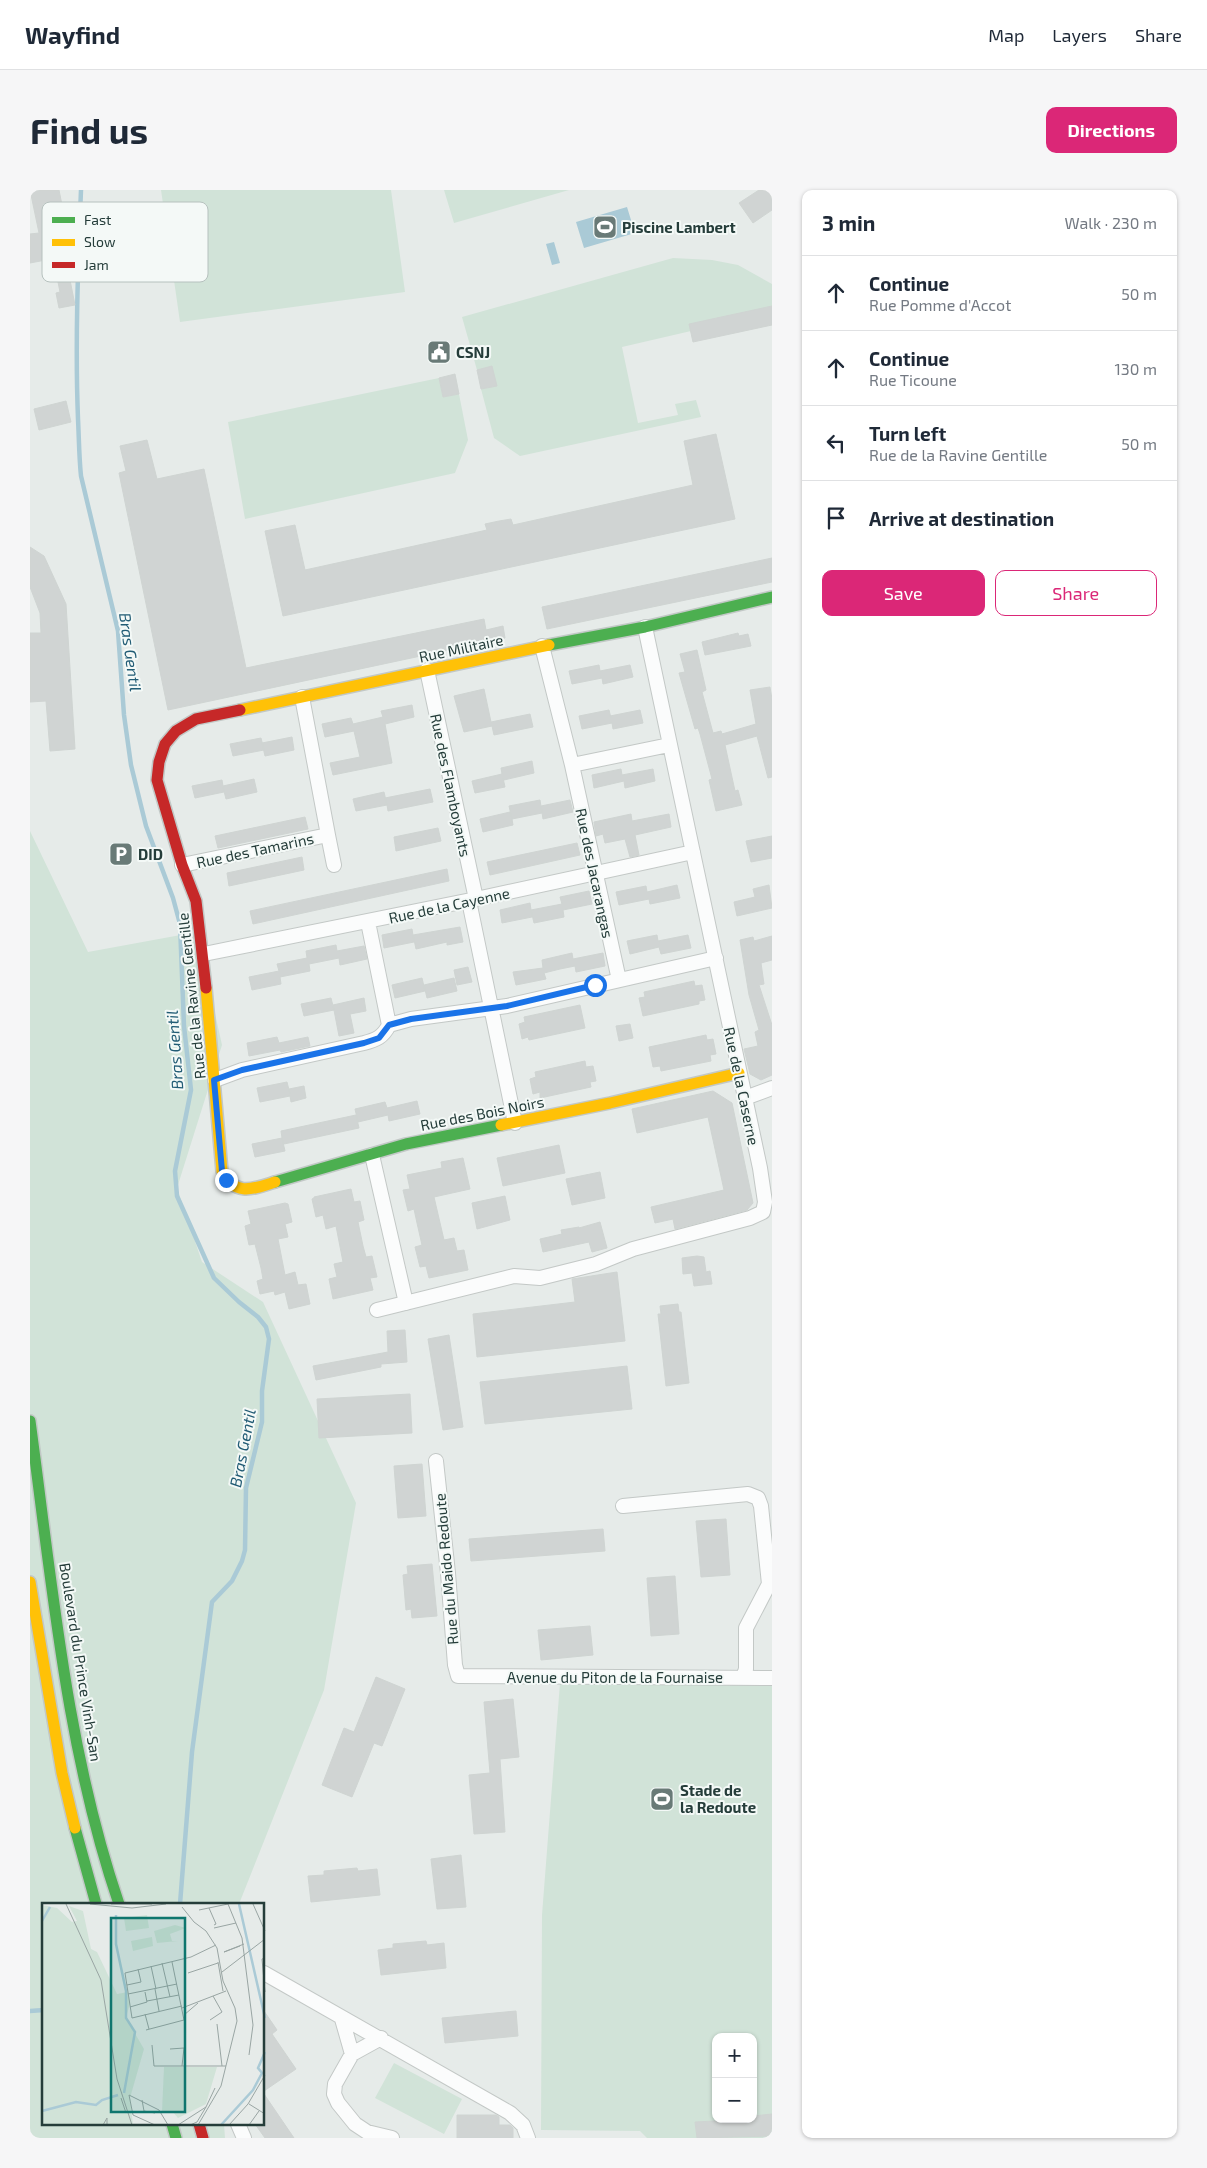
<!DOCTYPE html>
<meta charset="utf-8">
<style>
body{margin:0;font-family:"Exo 2",sans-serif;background:#f6f6f7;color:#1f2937}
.controls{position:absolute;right:15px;bottom:15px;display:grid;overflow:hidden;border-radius:10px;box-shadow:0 1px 4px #0004}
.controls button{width:45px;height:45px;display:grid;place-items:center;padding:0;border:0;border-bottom:1px solid #e0e1e3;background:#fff;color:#1f2937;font:25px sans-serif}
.stop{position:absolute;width:15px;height:15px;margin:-11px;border:4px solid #1a73e8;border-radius:50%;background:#fff}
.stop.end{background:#1a73e8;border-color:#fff;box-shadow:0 1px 5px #0008}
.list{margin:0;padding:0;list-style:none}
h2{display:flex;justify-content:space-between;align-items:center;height:65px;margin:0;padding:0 20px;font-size:21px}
h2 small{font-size:16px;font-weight:400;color:#747a83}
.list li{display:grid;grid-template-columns:32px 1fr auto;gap:15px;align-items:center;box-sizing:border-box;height:75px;padding:0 20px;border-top:1px solid #e0e1e3}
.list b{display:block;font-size:19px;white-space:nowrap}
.list p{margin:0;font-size:16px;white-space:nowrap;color:#747a83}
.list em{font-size:16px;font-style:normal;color:#747a83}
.actions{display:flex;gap:10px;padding:15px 20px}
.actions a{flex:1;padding:11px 0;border:1px solid #db2777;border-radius:10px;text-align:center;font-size:18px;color:#db2777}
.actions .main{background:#db2777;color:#fff}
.icon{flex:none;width:28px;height:28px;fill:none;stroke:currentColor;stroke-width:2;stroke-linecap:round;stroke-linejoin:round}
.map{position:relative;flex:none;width:742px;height:1948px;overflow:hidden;border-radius:10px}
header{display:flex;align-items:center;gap:30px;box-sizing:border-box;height:70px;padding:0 25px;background:#fff;border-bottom:1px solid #e0e1e3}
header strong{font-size:24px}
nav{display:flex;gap:28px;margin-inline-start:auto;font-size:18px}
.intro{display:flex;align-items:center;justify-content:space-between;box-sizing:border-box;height:120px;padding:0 30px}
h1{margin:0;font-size:35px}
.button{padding:12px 22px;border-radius:10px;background:#db2777;color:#fff;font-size:18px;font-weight:700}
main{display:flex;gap:30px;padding:0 30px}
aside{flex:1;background:#fff;border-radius:10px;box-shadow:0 1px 4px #0004}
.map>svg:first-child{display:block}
</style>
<header>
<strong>Wayfind</strong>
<nav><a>Map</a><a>Layers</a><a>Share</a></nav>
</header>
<div class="intro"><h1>Find us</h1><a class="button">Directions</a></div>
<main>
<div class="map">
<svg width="742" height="1948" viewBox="0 0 742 1948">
<rect width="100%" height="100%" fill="#e6ebe9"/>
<!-- green -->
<path fill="#d1e3d8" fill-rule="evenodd" d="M131 0H361L375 102 150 132Z
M414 0H539L424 33Z
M643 68 682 70 708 75 742 94V116L661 141 592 157 608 233 648 225 645 214 666 210 671 227 490 266 464 248 451 199 466 196 462 177 447 180 432 127Z
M409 188 413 207 429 204 438 250 425 283 215 329 198 232Z
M0 641 58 762 167 742 192 855 147 998 172 1072 233 1112 326 1313 294 1500 209 1714H14V1934H194L195 1948H0Z
M530 1493H742V1948H617L610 1941 511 1940 512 1725ZM686 1847H723V1929H686Z
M364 1873 432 1909 414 1944 345 1908Z"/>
<!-- water -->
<path fill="#aacad6" d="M597 17 605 43 554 58 546 32Z
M524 52 530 73 522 75 516 54Z"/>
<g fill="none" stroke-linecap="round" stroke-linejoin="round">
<!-- stream -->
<path stroke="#aacad6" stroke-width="4.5" d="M51 0C48 76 45 153 48 229 49 248 49 267 51 286L88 441 94 525 101 575 116 636 143 708 150 734 154 836 161 900 145 981 147 1006 184 1088 209 1112 228 1127 236 1137 239 1149 232 1201V1232L216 1298 215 1360 212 1371 202 1391 182 1412 162 1562 150 1714
M0 1821 14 1820"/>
</g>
<!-- building -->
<path fill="#d0d4d3" stroke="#cfd4d2" d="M0 0H29L42 65 0 73V44L9 43Z
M729 0H742V20L723 33 709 13Z
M40 90 45 115 29 118 26 103 30 102 28 92Z
M742 116V135L663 152 659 134Z
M462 176 467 196 451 199 447 180Z
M425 184 429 204 413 207 409 188Z
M36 211 41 232 9 240 4 219Z
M686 244 705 329 253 426 235 341 265 335 275 380 457 340 455 334 469 331 481 329 483 335 663 295 654 251Z
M117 250 127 289 174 279 216 478 454 429 456 440 473 436 475 448 138 520 89 283 96 281 90 256Z
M0 357 14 366 36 414 45 559 20 561 16 511 0 512V443H11L10 423 0 397Z
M742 368V392L517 439 512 417Z
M708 443 709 446 718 444 721 456 675 465 672 452Z
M667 460 676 500 672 502 683 543 691 541 692 544 726 534 720 500 740 497 742 509V587L738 588 727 546 695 555 705 601 708 600 712 615 686 621 679 590 682 589 670 544 668 538 665 539 649 483 655 482 650 464Z
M569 475 570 481 600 475 603 487 573 494 572 488 542 494 539 481Z
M454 499 461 532 500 524 503 537 464 545 462 536 434 542 424 506Z
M382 515 384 527 355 534 362 573 303 585 300 573 330 567 324 541 295 547 292 534 321 528 323 534 353 527 351 521Z
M579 520 581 528 580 526 610 520 613 533 583 539 582 533 552 539 549 526Z
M262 547 264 560 235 566 232 553Z
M231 548 234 560 203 566 200 554Z
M502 571 504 583 474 590 473 588 475 597 445 603 442 591 472 584 471 578Z
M591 579 592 585 623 579 625 591 595 598 594 591 564 598 562 585Z
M224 589 227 602 196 609 193 597 194 602 165 608 162 596 192 590 193 596Z
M400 599 403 612 358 621 357 615 326 621 323 609 354 602 357 615 355 608Z
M510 610 512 623 482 629 483 635 453 642 450 629 480 622 482 629 479 616Z
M540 610 543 622 513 629 511 616Z
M601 624 602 631 639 624 641 637 605 645 609 665 600 667 595 649 575 653 573 644 566 646 564 632Z
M275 627 278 639 188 658 185 646Z
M408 638 411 651 366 661 364 647Z
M742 646V668L721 672 716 651Z
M547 653 550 665 460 685 457 672Z
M272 667 274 680 199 696 197 683Z
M417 679 419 691 223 734 220 721Z
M647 695 650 708 620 714 619 709 589 715 586 702 616 696 617 702Z
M739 695 742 718 707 726 704 712 725 707 723 699Z
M559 701 562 714 533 720 534 727 504 733 501 720 532 714 530 707Z
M500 713 502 727 472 733 470 720Z
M430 737 433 752 417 755V752L386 759 383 745Z
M382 739 384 752 354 758 352 745Z
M627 745 628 751 658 745 661 758 631 764 629 757 600 764 597 751Z
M742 746V770L731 773 734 794 729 795 742 835V885L731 890 720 884 714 859 728 856 725 842 729 840 719 805 710 750 723 747 724 751Z
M306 755 307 761 334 756 337 769 310 775 309 768 279 774 280 781 250 787 251 794 222 800 219 787 249 781 247 774 277 768 276 761Z
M542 763 543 769 573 763 575 776 546 782 545 776 530 779 514 783 516 789 486 795 483 782 513 778 512 770Z
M438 777 442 792 427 795 424 780Z
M392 788 395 801 365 808 362 795Z
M424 788 427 801 397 808 394 795Z
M664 791 665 796 672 795 675 810 669 811V814L613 826 609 808 615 807 614 802Z
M301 808 304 820 274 826 271 814Z
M334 808 336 821 320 824 324 843 309 846 303 815Z
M550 815 555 838 499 850 498 847 492 849 489 834 495 832 494 827Z
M600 834 603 848 589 851 586 836Z
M676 845 677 850 683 849 686 864 680 865 681 871 631 881 630 876 623 877 619 857Z
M247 847 249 853 278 847 280 856 251 862 250 860 219 866 217 853Z
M555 871 556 877 563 876 566 891 560 892 561 897 510 908V902L503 904 500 889 506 887 505 882Z
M257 892 260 904 259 899 274 896 276 908 261 912 260 906 230 912 227 898Z
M683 901 702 913 723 1013 717 1020 645 1039 643 1029 625 1033 621 1017 694 1000 678 927 607 943 602 919Z
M387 911 390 924 359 931 358 925 328 932 325 919 355 912 357 918Z
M326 925 329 938 254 954 252 948 255 961 225 967 222 954 252 948 251 941Z
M529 955 535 983 473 996 467 968Z
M433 968 440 999 404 1007 414 1050 424 1048 427 1061 434 1060 438 1080 399 1088 396 1076 390 1077 385 1057 392 1055 387 1033 384 1019 378 1021 373 1000 380 999 377 985 412 978 411 972Z
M570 982 575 1008 542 1015 536 989Z
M321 999 324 1012 330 1011 334 1030 328 1032 333 1056 336 1067 342 1066 347 1087 340 1088 343 1100 303 1109 299 1089 307 1087 304 1074 313 1072 306 1036 296 1039 293 1025 286 1027 282 1009 284 1008V1007Z
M475 1006 480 1030 447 1039 442 1013Z
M255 1013 258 1014 262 1032 255 1034 258 1047 248 1049 255 1085 265 1082 268 1095 276 1094 280 1114 259 1119 255 1102 245 1105 244 1101 230 1104 227 1091 233 1089 231 1078 225 1054 219 1055 215 1036 221 1034 218 1021Z
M570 1032 577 1058 562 1062 559 1052 513 1062 510 1049 532 1044 531 1040 549 1037V1038Z
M667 1066 674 1067 676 1082 680 1081 682 1094 664 1096 662 1083 653 1084 652 1068Z
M587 1082 595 1151 447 1167 443 1124 545 1112 542 1089Z
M648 1114 649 1122H651L659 1193 636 1196 628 1124H631L630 1116Z
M375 1140 377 1172 351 1174V1177L286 1190 283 1176 358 1162 357 1141Z
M419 1145 433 1237 413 1240 398 1149Z
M597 1176 602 1219 455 1234 450 1192Z
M380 1204 382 1243 289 1248 287 1209Z
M392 1274 396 1326 368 1328 364 1276Z
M696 1329 700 1385 671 1387 666 1331Z
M573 1339 575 1361 441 1371 439 1349Z
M402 1374 407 1426 382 1428 381 1419 376 1420 373 1385 378 1384 377 1376Z
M645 1386 649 1444 621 1446 617 1388Z
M560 1436 563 1465 511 1470 508 1440Z
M346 1487 375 1499 352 1556 344 1553 322 1607 292 1595 314 1538 324 1542Z
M483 1509 489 1567 470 1569 475 1642 444 1644 439 1585 460 1583 454 1512Z
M431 1665 436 1717 407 1719 401 1669Z
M327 1678 328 1681 347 1679 350 1705 281 1712 278 1686 294 1685V1681Z
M396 1751 397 1755 414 1753 416 1778 351 1785 348 1760 363 1758V1754Z
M234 1821 247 1840 242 1844 266 1879 234 1901Z
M486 1821 488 1846 415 1853 412 1828Z
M234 1904 264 1948H235L225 1934H234Z
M742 1924V1946L667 1948 665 1932 723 1929V1926Z
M427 1925H466L469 1927V1935H480L483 1938V1948H427Z"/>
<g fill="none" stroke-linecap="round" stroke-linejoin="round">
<!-- street casing -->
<g stroke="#c3c8c6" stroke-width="16">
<path id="street" d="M512 456 542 575 589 790
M397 480 446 709
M542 575 639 555
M298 645 304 675
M152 675 298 645 272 507
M439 711 485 933
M174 764 446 709 663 662
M359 835 381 829 477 816 686 768
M185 890 212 880 334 853C346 850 353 847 359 835L338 732
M715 908 742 898
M342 965 376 1113
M347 1120 484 1086 510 1088 566 1074 603 1059 720 1028 733 1022 735 1012 730 978 615 437
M406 1271 418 1383 425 1475 428 1486 742 1488
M593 1316 718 1304 728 1308 731 1316 739 1394 716 1438V1479L713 1488
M234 1783 480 1923 493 1935 498 1948
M312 1829 322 1864
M351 1848 322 1864 305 1894 304 1904 308 1913 325 1934 337 1942 362 1948
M208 1934 214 1948"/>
</g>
<!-- fast casing -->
<g stroke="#c2c8c6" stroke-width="14">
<path id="fast" d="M519 455 615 437 742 407
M245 992 376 954 471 935
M0 1231C22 1392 36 1559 89 1714
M45 1638 66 1714
M142 1934 146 1948"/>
</g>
<!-- slow casing -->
<g stroke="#c2c8c6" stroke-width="14">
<path id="slow" d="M210 520 519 455
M176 798 192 981C205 1007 223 999 245 992
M471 935 580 913 709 883
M0 1392 32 1583 45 1638"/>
</g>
<!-- jam casing -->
<g stroke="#c2c8c6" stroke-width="14">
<path id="jam" d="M176 798 166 711 152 675 127 590 129 572 135 554 146 541 166 529 210 520
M169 1934 173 1948"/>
</g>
<!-- street -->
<use href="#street" stroke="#fbfcfc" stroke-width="14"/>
<!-- fast -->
<use href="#fast" stroke="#4caf50" stroke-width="11"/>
<!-- slow -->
<use href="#slow" stroke="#ffc107" stroke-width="11"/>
<!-- jam -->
<use href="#jam" stroke="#c62828" stroke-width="11"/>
</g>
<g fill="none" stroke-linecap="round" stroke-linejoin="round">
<!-- route -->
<path stroke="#1a73e8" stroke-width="6" d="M196 990 192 981 184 890 212 880 334 853 349 848 359 835 381 829 477 816 565 795"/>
</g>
<!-- icons -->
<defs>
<g id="stadium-square" transform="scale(1.25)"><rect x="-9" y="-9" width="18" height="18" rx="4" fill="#697a77" stroke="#f4f9f7"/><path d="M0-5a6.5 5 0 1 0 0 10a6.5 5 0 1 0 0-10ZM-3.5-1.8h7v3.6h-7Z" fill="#fff"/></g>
<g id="civic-square" transform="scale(1.25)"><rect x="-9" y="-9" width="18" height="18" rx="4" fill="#697a77" stroke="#f4f9f7"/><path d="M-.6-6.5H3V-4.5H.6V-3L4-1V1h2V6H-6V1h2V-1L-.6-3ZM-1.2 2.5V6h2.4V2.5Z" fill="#fff"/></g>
<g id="parking-square" transform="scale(1.25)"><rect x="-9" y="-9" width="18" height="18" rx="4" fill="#697a77" stroke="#f4f9f7"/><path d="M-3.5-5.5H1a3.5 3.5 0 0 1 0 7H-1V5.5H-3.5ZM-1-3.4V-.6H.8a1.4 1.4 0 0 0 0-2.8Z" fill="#fff"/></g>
</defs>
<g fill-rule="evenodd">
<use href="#stadium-square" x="575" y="37"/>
<use href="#civic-square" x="409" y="162"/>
<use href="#parking-square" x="91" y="664"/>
<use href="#stadium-square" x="632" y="1609"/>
</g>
<g text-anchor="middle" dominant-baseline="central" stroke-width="4" stroke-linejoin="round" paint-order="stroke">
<!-- poi labels -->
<g font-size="15" font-weight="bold" fill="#253d3a" stroke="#f4f9f7" text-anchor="start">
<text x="592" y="37">Piscine Lambert</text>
<text x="426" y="162">CSNJ</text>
<text x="108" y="664">DID</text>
<text x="650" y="1600">Stade de<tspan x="650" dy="17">la Redoute</tspan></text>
</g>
<!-- street labels -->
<g font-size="15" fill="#253d3a" stroke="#f4f9f7">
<text transform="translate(431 458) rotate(-12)">Rue Militaire</text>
<text transform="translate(421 595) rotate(78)">Rue des Flamboyants</text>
<text transform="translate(225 660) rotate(-12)">Rue des Tamarins</text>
<text transform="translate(565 683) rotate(78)">Rue des Jacarangas</text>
<text transform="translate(419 715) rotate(-12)">Rue de la Cayenne</text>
<text transform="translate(161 806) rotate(-96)">Rue de la Ravine Gentille</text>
<text transform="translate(712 896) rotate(78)">Rue de la Caserne</text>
<text transform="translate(452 923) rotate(-11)">Rue des Bois Noirs</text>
<text transform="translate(416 1379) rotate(-95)">Rue du Maido Redoute</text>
<text transform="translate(51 1472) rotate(81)">Boulevard du Prince Vinh-San</text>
<text x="585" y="1487">Avenue du Piton de la Fournaise</text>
</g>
<!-- water labels -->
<g font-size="16" font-style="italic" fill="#225c75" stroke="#f4f9f7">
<text transform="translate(101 462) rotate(82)">Bras Gentil</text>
<text transform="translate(144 860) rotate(-94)">Bras Gentil</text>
<text transform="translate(212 1258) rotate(-79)">Bras Gentil</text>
</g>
</g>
<!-- overview -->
<g transform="translate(12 1713)">
<rect width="222" height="222" fill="#e6ebe9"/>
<path d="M0 2 15 5 30 19 35 18 27 3 41 8 49 46 55 49 75 91 86 89 88 100 84 115 102 146 88 195 91 222H0ZM105 12 107 25 84 28 82 15ZM133 22 144 25 128 31 130 38H136L115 40 112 28ZM110 34 111 43 91 48 89 38ZM122 164H175L164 201 136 215 130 208H120Z" fill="#d1e3d8"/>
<path fill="none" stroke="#aacad6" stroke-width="2.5" d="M197 1 223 115M74 12V41L84 88V115L93 129 82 190M0 18 8 4M0 208 34 199 54 202 60 197 76 192M179 222 211 187 220 170 216 165 223 149"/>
<path fill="none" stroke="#99a5a3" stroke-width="1" d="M24 1 59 77 75 176 90 222M48 1 90 5 124 1M69 1H110M211 1 223 28M140 4 152 19 164 28 175 45 181 78 193 105 195 118 179 183 156 222M167 5 174 21 172 22M157 7 186 1 200 35 211 122 207 152M172 25 194 20M198 43 182 49 202 41M223 55 220 56 223 89M176 59 181 88M120 60 128 94M109 63 114 86M180 69 223 36M146 70 176 60M85 82 99 79 96 66M113 86 117 108M86 91 135 81M105 98 137 92M140 103 90 115 83 70 149 54 174 42M88 104 105 99 103 89M140 105 184 88M103 111 107 126M142 112 156 100M168 117 180 109 171 93M175 121 180 163M104 127 142 117 130 59M110 142 112 163H184M128 146 142 145 140 163M79 195 84 210M100 197 102 208 113 210M207 201 223 211M164 204 173 185M61 222 65 215V222M113 222 91 212 87 192 117 207 126 222M136 222 164 204 155 219 148 222M187 222 206 201 223 172M207 222 217 208"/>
<path fill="#0f766e" fill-opacity="0.15" stroke="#0f766e" stroke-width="2.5" d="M69 15H143V209H69Z"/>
<rect width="222" height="222" fill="none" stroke="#253d3a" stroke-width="2.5"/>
</g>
<!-- legend -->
<rect x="12" y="12" width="166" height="80" rx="8" fill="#f4f9f7" stroke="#b6c1be" stroke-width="1"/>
<rect x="22" y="27" width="23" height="6" fill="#4caf50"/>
<rect x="22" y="49" width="23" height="7" fill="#ffc107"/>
<rect x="22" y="72" width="23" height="6" fill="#c62828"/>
<g font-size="14" fill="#253d3a">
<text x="54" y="35">Fast</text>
<text x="54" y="57">Slow</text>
<text x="54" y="80">Jam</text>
</g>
</svg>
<div class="controls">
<button>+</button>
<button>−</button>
</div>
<div class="stop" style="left:565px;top:795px"></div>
<div class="stop end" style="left:196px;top:990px"></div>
</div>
<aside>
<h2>3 min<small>Walk · 230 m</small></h2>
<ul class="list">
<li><svg class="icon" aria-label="ahead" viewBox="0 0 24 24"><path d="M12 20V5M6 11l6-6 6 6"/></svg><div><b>Continue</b><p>Rue Pomme d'Accot</p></div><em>50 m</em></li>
<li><svg class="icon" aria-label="ahead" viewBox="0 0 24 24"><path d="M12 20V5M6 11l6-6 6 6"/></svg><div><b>Continue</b><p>Rue Ticoune</p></div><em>130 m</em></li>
<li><svg class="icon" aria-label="left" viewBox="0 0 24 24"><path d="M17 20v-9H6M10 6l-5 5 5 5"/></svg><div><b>Turn left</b><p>Rue de la Ravine Gentille</p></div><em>50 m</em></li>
<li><svg class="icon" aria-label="arrive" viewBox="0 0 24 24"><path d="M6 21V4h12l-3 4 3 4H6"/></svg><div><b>Arrive at destination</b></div></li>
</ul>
<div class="actions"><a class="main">Save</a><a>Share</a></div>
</aside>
</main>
